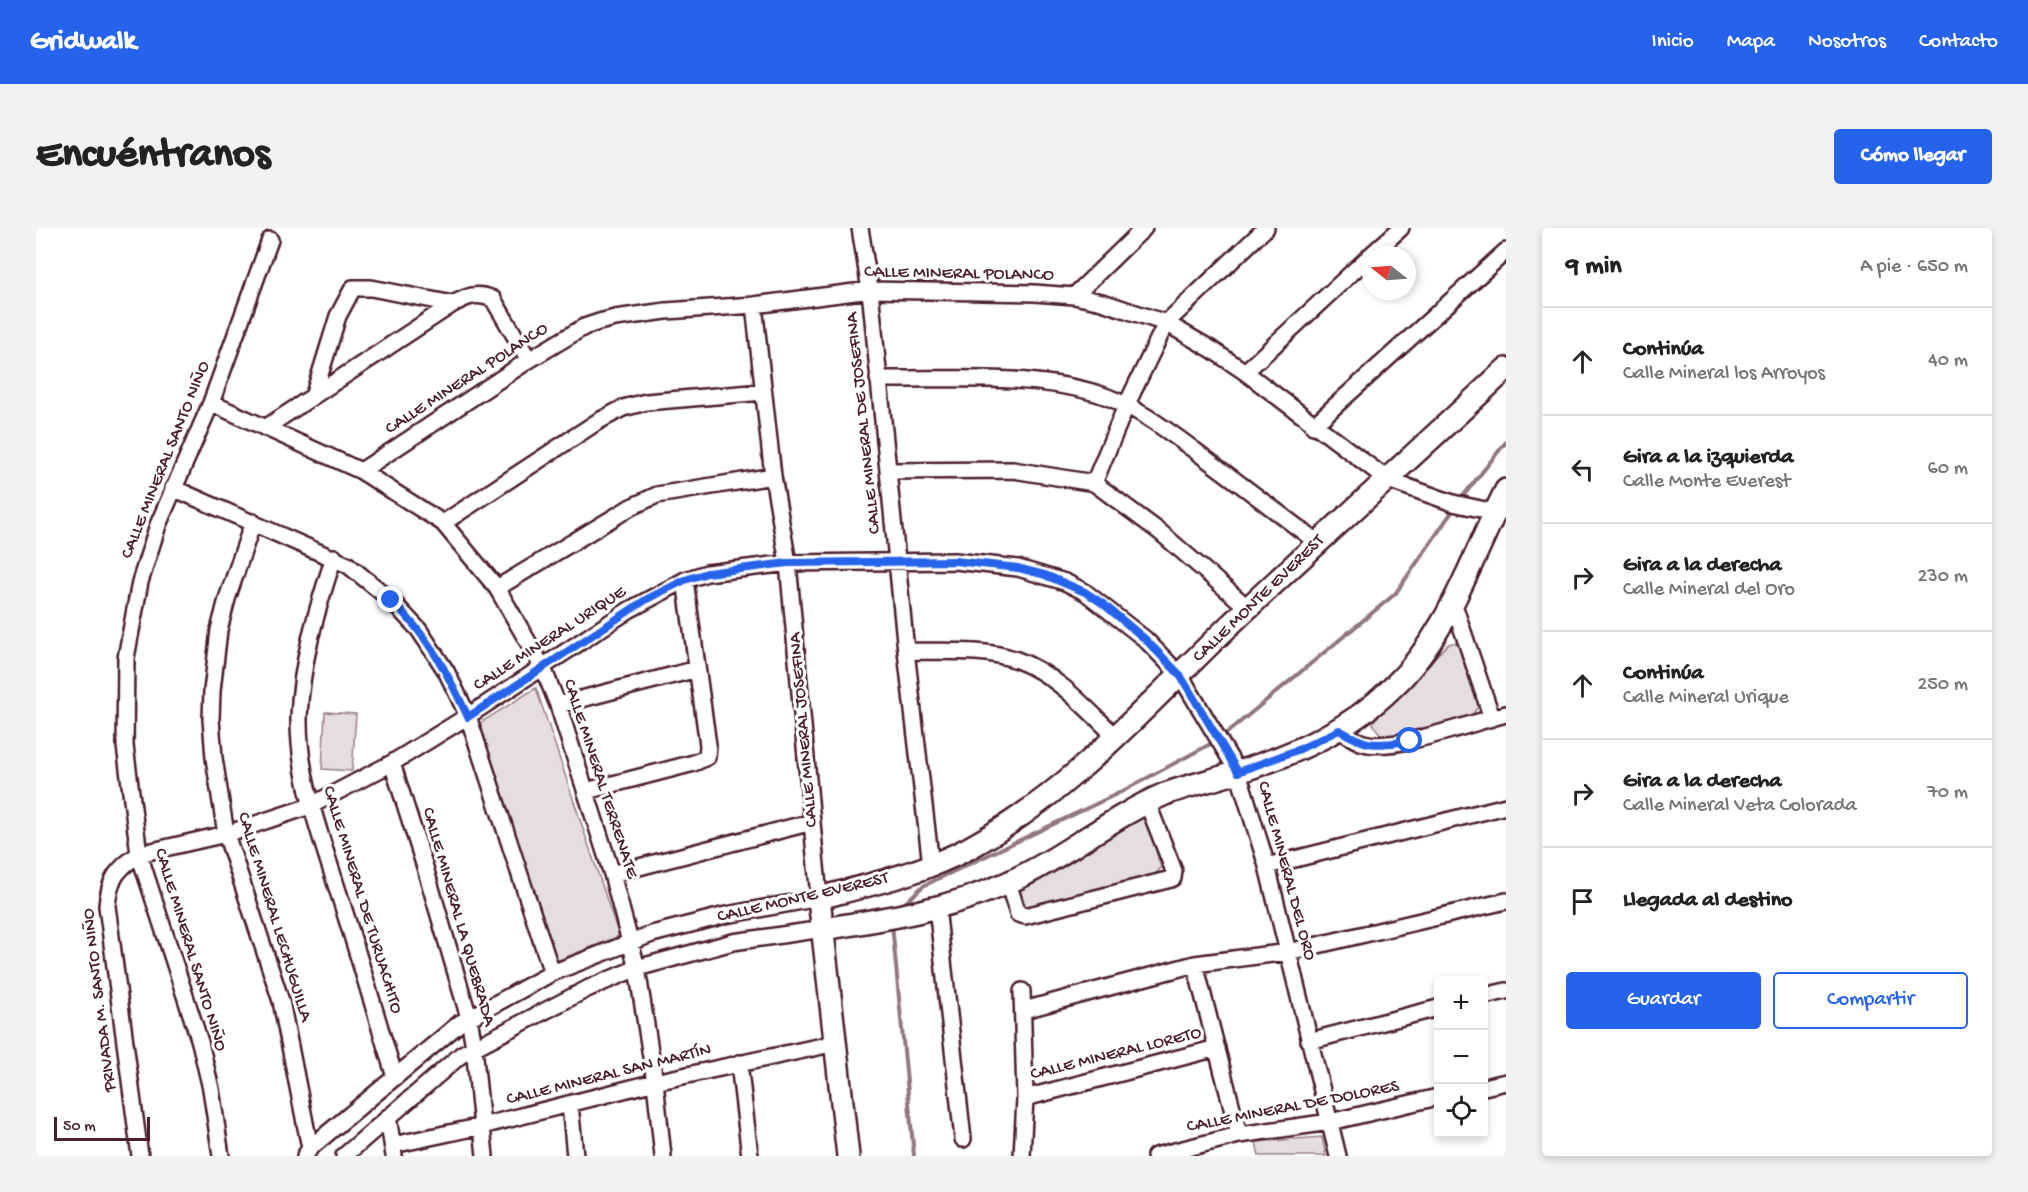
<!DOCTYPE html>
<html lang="es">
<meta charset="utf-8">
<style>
body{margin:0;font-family:"Gochi Hand",sans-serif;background:#f2f2f2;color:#222}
.controls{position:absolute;right:18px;bottom:18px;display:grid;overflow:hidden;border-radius:6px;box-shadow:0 3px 9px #0003}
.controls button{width:54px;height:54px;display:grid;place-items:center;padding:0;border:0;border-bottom:2px solid #e0e0e0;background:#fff;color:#222;font:30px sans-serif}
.compass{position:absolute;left:1326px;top:18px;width:54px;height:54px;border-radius:50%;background:#fff;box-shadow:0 3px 9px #0003;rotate:287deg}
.scale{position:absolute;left:18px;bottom:15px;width:96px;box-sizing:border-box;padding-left:6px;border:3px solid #4a1f2b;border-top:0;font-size:16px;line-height:21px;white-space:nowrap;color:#4a1f2b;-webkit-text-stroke:4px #fff;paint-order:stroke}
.stop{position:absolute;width:18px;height:18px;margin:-14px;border:4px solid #2563eb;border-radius:50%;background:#fff}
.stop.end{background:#2563eb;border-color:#fff;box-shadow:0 2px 6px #0008}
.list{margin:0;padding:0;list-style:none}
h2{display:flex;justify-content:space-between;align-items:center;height:78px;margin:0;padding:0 24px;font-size:26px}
h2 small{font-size:20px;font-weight:400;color:#767676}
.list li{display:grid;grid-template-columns:39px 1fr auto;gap:18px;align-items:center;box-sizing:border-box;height:108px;padding:0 24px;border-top:2px solid #e0e0e0}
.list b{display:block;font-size:22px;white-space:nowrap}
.list p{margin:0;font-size:20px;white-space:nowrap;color:#767676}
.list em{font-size:20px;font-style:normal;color:#767676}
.actions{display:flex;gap:12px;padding:18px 24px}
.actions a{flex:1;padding:14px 0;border:2px solid #2563eb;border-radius:6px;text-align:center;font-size:21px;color:#2563eb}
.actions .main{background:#2563eb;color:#fff}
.icon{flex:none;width:33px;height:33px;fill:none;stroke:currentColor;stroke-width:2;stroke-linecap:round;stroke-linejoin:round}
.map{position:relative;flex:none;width:1470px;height:928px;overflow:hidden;border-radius:6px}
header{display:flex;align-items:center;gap:36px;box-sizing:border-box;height:84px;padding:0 30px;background:#2563eb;color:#fff}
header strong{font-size:28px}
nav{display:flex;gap:33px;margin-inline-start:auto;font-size:21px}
.intro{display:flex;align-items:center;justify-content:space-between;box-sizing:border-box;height:144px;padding:0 36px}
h1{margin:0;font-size:42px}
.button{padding:15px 27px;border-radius:6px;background:#2563eb;color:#fff;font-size:21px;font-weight:700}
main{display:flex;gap:36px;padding:0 36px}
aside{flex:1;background:#fff;border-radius:6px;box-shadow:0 3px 9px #0003}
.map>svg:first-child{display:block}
</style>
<header>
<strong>Gridwalk</strong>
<nav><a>Inicio</a><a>Mapa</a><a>Nosotros</a><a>Contacto</a></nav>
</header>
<div class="intro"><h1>Encuéntranos</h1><a class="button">Cómo llegar</a></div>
<main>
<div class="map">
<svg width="1470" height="928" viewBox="0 0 1470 928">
<rect width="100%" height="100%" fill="#fff"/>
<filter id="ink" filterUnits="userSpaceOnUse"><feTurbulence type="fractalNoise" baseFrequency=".0167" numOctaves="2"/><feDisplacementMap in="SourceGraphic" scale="12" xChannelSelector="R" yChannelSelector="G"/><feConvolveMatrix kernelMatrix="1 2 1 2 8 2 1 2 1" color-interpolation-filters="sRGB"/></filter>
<g filter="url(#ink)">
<!-- green -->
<path fill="#e5dee0" stroke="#987e86" stroke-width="1.5" d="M1423 414 1432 424 1442 479 1435 488 1355 508 1344 506 1337 496 1340 489 1412 416Z
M500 460 583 708 520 733 444 495Z
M289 484 320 486 316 543 286 541Z
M1105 590 1111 592 1125 640 1117 648 993 679 985 675 981 667 984 659Z
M1286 909 1290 928H1223L1220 914Z"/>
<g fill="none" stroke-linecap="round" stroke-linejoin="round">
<!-- stream -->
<path stroke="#91787e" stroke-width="4" d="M1424 272 1470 214
M1186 509 1359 366 1418 281
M866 678 887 658 1085 564 1180 513
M856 696 878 928"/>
<!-- street casing -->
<g stroke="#4a1f2b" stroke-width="20">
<path id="street" d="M824 0 834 62 870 423 895 637
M1335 27 1365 0
M1038 68 1108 0
M1209 144 1335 27
M842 151C913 152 991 145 1060 165 1100 177 1136 206 1169 230 1207 258 1245 287 1282 315
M278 166 302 88 317 60H335L417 76
M175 175 325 243 407 295 461 360 507 440 522 477 576 646 601 740 619 854 627 928
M1277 198 1470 23
M229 200 417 76C432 68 441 64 457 71L493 132
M325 243 493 132 548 99 563 94 579 90 630 83 718 77 834 62 998 65 1038 68 1066 74 1130 95 1175 121 1209 144 1352 252 1417 275 1458 284H1467
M853 243 977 242 1058 255 1124 304 1212 380
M1058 255 1090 178 1130 95 1230 0
M137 260 312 337 355 372 383 402 410 443 432 488 516 745
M217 294 191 371 183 402 176 463 175 491 178 530 190 606 245 773 274 920
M407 295 561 194 587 180 610 174 727 164
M298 329C281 381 265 434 263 489 262 548 283 602 300 657 321 721 339 785 359 849
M461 360 595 279 621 267 737 248
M1417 374 1456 490
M870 423C906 424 947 420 981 432 1020 446 1051 481 1080 509
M522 477 661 441
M1303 502C1311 506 1319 513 1328 515 1357 524 1438 494 1470 486
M356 535 388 636 433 790 438 819 449 928
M550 563 658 535 671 529 672 517 649 352
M1231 638 1470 578
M576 646 776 594
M972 655 982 686 989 688 1135 651 1137 650 1138 643 1111 574
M901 679 927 911
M1159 736 1203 907
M1448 768 1470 763
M988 782 1159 736 1252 724 1470 673
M1273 813 1402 780
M703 835 714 928
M1448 859 1470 854
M989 870 1181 820
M534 876 539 928
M352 889 358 928
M357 917 446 898 619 854 800 815
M104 928 71 678C73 651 81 641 103 626L190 606 274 578 356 535 432 488 593 382 649 352 671 345 752 335 919 333 982 340 1029 354 1049 364 1109 411 1144 447 1202 544 1231 638 1302 928
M185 928 175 861 164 814 103 626 89 518 90 430 104 354 122 297 175 175 234 12
M269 928 274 920 424 795 516 745 616 706 690 687 783 670 752 335 737 248 718 77
M308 928 426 826 553 760 601 740 697 714 787 701
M986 928 989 870 986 763
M1119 928 1203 907 1294 894 1402 869"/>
</g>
<!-- secondary casing -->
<g stroke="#4a1f2b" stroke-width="26">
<path id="secondary" d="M787 701C850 691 913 681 971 655 1026 631 1073 590 1129 566 1153 557 1178 552 1202 544 1259 526 1313 502 1356 460 1413 406 1435 330 1470 262
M812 928 783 670C833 657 887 645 933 620 1043 560 1123 462 1214 378 1299 298 1385 221 1470 141"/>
</g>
<!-- street -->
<use href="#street" stroke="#fff" stroke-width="15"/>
<!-- secondary -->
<use href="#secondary" stroke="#fff" stroke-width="21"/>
</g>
</g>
<g fill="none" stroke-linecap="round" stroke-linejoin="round" filter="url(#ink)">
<!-- route -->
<path stroke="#2563eb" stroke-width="8" d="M355 372C392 408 410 442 432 489L611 371 649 352 671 345 752 335 919 333 982 340 1009 347 1049 364 1066 375 1109 411 1144 447 1202 544 1264 521 1303 502C1334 520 1339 517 1374 513"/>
</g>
<g text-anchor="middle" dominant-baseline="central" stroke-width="6" stroke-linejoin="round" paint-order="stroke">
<!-- street labels -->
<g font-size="18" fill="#4a1f2b" stroke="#fff">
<text transform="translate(923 46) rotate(1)">CALLE MINERAL POLANCO</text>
<text transform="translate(431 151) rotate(-33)">CALLE MINERAL POLANCO</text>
<text transform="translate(828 195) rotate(-96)">CALLE MINERAL DE JOSEFINA</text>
<text transform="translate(130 232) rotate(-68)">CALLE MINERAL SANTO NIÑO</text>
<text transform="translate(1223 371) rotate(-44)">CALLE MONTE EVEREST</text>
<text transform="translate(514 411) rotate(-33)">CALLE MINERAL URIQUE</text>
<text transform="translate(768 502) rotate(-95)">CALLE MINERAL JOSEFINA</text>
<text transform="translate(564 551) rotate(72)">CALLE MINERAL TERRENATE</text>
<text transform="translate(1250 643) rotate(75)">CALLE MINERAL DEL ORO</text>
<text transform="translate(767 670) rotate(-13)">CALLE MONTE EVEREST</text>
<text transform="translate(326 672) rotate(73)">CALLE MINERAL DE TURUACHITO</text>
<text transform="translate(238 689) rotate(73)">CALLE MINERAL LECHUGUILLA</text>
<text transform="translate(422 689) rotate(74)">CALLE MINERAL LA QUEBRADA</text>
<text transform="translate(154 722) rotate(73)">CALLE MINERAL SANTO NIÑO</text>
<text transform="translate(64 772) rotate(-97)">PRIVADA M. SANTO NIÑO</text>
<text transform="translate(1080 826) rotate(-14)">CALLE MINERAL LORETO</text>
<text transform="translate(573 847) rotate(-14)">CALLE MINERAL SAN MARTÍN</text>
<text transform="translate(1257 879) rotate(-11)">CALLE MINERAL DE DOLORES</text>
</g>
</g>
</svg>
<div class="controls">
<button>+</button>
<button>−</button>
<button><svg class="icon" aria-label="locate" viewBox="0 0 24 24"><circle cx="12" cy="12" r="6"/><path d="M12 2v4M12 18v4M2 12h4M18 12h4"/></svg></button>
</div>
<svg class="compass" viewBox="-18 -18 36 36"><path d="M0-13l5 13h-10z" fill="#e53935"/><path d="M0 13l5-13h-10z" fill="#767676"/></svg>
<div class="scale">50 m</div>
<div class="stop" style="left:1374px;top:513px"></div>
<div class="stop end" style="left:355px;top:372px"></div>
</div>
<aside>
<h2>9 min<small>A pie · 650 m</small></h2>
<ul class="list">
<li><svg class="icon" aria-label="ahead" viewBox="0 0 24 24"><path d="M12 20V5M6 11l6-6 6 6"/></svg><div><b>Continúa</b><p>Calle Mineral los Arroyos</p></div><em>40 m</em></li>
<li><svg class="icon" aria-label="left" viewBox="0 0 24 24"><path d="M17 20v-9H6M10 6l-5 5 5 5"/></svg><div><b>Gira a la izquierda</b><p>Calle Monte Everest</p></div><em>60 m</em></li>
<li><svg class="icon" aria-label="right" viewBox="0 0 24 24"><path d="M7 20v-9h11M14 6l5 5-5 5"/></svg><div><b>Gira a la derecha</b><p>Calle Mineral del Oro</p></div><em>230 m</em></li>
<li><svg class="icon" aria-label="ahead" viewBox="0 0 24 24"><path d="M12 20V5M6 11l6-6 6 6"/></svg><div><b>Continúa</b><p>Calle Mineral Urique</p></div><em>250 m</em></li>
<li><svg class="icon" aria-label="right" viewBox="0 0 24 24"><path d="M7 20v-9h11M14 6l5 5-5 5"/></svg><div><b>Gira a la derecha</b><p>Calle Mineral Veta Colorada</p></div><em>70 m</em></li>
<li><svg class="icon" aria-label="arrive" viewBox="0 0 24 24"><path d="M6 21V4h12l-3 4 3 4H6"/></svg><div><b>Llegada al destino</b></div></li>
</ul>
<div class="actions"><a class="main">Guardar</a><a>Compartir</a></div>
</aside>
</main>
